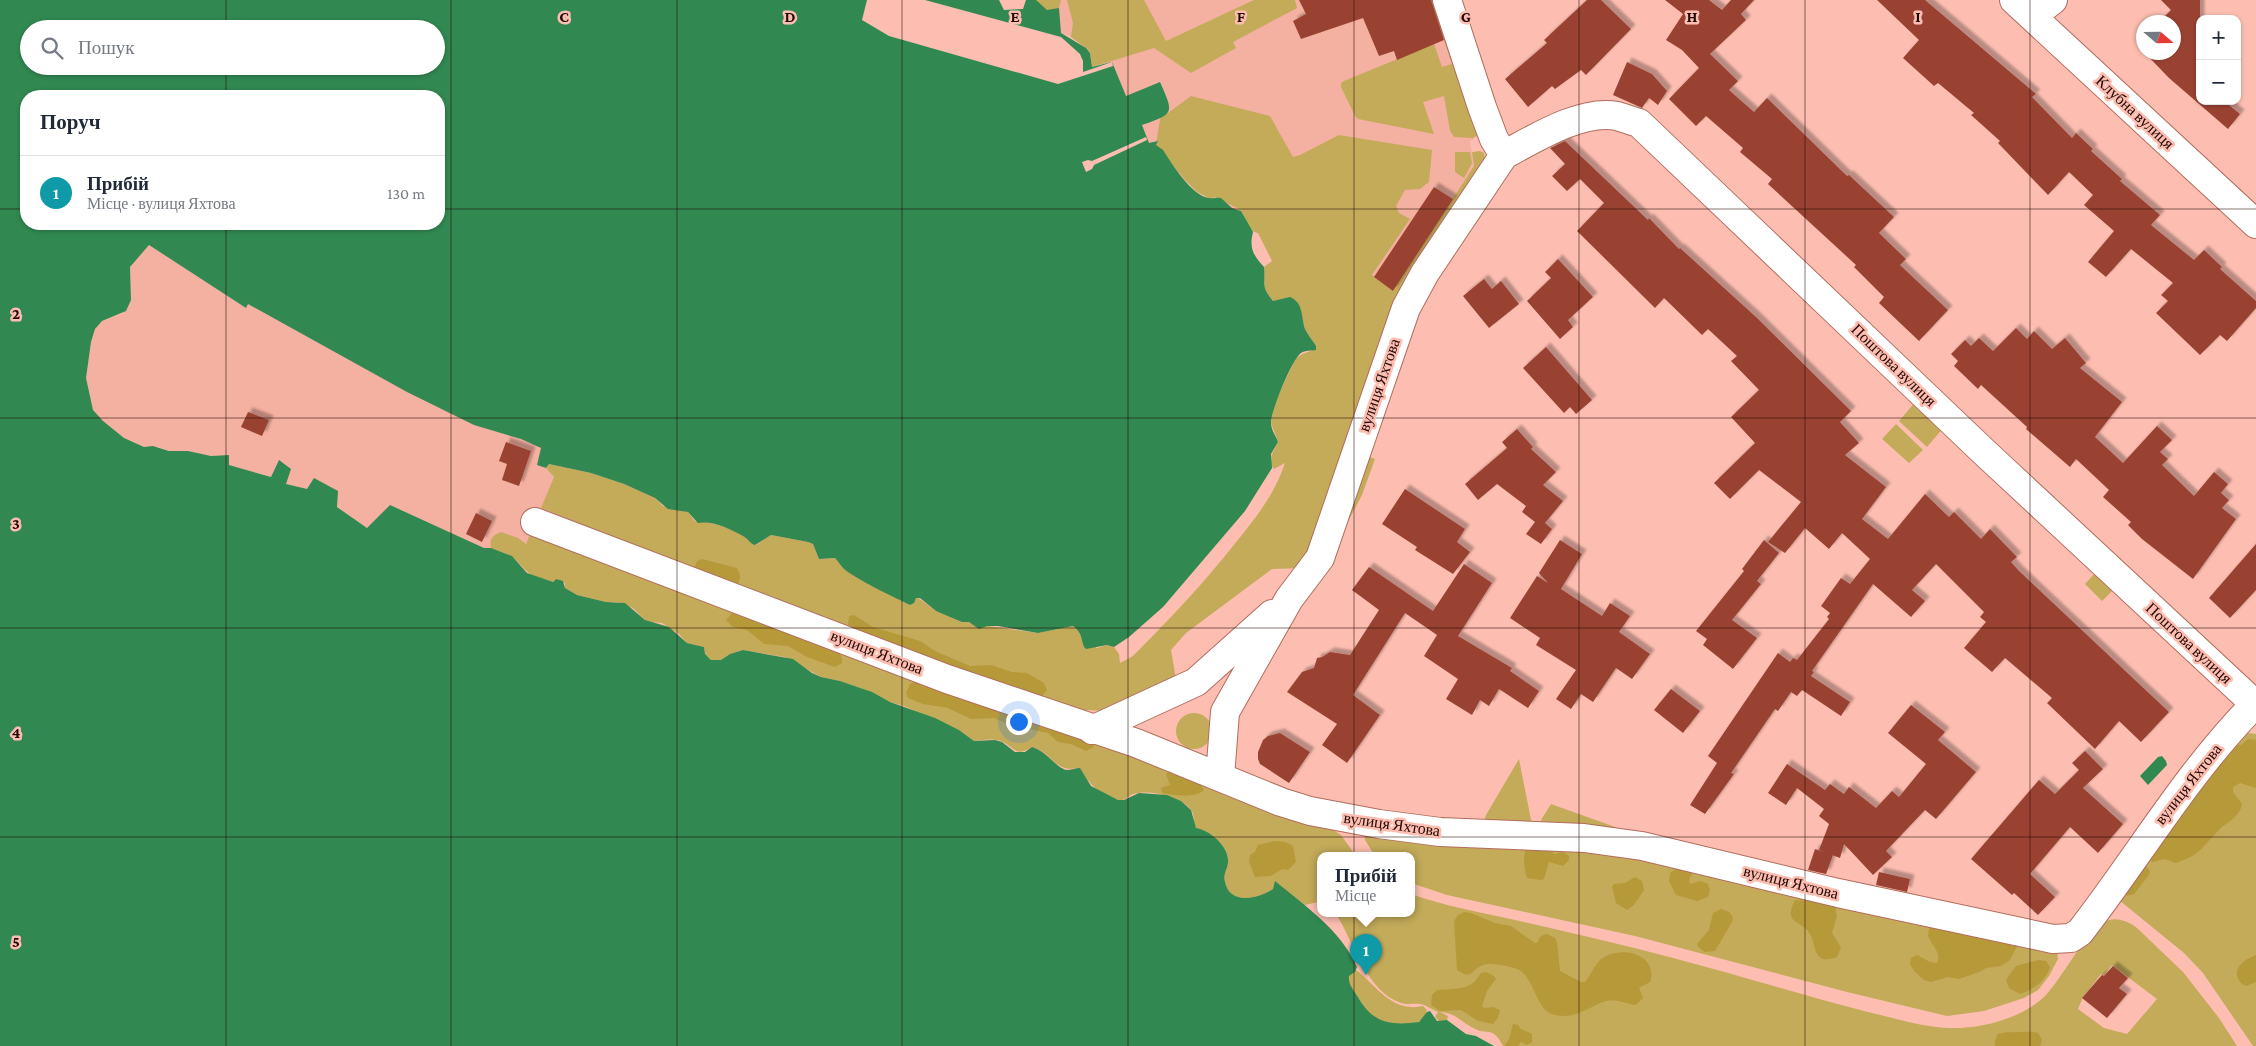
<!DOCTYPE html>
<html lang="uk">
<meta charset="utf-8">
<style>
body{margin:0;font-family:"Crimson Pro",serif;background:#f6f6f7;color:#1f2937}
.controls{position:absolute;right:15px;top:15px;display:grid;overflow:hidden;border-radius:10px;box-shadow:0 1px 4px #0004}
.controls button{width:45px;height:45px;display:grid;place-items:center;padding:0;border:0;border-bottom:1px solid #e0e1e3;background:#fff;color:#1f2937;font:25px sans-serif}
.compass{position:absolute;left:2136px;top:15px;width:45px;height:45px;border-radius:50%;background:#fff;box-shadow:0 1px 4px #0004;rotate:110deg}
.you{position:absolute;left:1018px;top:721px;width:18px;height:18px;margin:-12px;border:4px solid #fff;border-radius:50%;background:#1a73e8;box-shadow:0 0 0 8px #1a73e833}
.badge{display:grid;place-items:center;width:32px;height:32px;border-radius:50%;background:#317684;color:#fff;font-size:16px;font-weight:700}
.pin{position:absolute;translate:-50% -41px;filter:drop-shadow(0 1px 2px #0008)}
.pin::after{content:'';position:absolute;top:26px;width:18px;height:15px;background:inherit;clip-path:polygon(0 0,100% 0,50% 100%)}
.popup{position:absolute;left:1317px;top:852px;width:98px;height:65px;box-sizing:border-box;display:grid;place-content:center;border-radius:10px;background:#fff;filter:drop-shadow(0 1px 4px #0005);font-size:16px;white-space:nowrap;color:#747a83}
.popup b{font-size:19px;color:#1f2937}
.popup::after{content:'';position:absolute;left:50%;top:100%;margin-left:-10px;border:10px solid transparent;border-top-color:#fff}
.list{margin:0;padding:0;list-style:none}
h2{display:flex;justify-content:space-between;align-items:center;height:65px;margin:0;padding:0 20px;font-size:21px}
h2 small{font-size:16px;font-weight:400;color:#747a83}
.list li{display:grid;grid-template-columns:32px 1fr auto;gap:15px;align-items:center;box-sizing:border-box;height:75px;padding:0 20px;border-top:1px solid #e0e1e3}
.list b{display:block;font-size:19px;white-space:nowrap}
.list p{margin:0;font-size:16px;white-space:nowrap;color:#747a83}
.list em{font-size:16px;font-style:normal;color:#747a83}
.icon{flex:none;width:28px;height:28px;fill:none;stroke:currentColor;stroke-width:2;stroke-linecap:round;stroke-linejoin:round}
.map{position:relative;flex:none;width:2256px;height:1046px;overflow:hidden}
.search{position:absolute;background:#fff;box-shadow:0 1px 4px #0004;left:20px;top:20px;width:425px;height:55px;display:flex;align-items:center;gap:12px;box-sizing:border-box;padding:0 18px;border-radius:28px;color:#747a83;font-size:19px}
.panel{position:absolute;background:#fff;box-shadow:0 1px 4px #0004;left:20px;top:90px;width:425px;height:140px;border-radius:20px}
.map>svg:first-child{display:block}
</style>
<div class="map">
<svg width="2256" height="1046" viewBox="0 0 2256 1046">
<defs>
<filter id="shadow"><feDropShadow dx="4.5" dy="-4.5" stdDeviation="1" flood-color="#0004"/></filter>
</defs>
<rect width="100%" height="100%" fill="#fdbeb1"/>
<!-- built -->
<path fill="#f4b0a1" d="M1036 0H1431L1452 64 1473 138V140L1470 141 1474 166 1393 291 1258 233 1163 150 1149 144 1142 125 1160 119V82L1126 96 1086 48 1068 35 1061 33Z
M149 245 246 308 248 304 474 425 521 439 541 448 537 465 546 468 554 477 525 548H484L390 505 368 529 337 506 331 486 327 485 307 490 286 484 278 461 272 477 228 465 229 455 211 456 188 451H169L160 447H144L124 438 103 421 93 410 86 378 91 342 95 329 102 321 122 314 131 300 130 267Z"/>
<!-- green -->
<path fill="#c4ab5a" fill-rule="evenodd" d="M1036 0H1061L1059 8 1050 11 1041 7Z
M1067 0H1144L1166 41 1254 0H1295L1297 8 1233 42 1236 48 1191 73 1154 48 1092 67 1090 52 1086 48 1071 37 1073 23Z
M1431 0H1442L1479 135 1473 138 1454 137 1450 131 1444 96 1423 102 1434 134 1358 119 1355 116 1341 87V83L1344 81 1434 44 1442 67 1452 64Z
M1191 96 1270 116 1293 157 1300 155 1339 135 1432 150 1429 182 1420 189 1405 190 1396 206 1399 213 1410 219 1372 275 1393 291 1474 166 1472 152 1480 151 1484 153 1486 164 1445 233 1305 568 1272 569 1186 633 1171 650 1176 679 1106 711 1068 709 706 574 541 508 554 477 546 468 549 464 591 473 624 484 655 498 663 506 688 512 695 521C712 522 728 527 743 535 748 538 750 542 756 545L771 535 808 542 813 544 819 559 835 558 843 568 853 574 910 605 917 597 936 611 974 624 1038 633 1073 626C1084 635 1083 640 1097 648L1107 645 1114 647 1119 654 1120 663 1133 656C1168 621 1202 585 1233 546 1254 520 1274 496 1285 463L1274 469 1271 465 1272 454 1278 442 1271 423 1274 404 1295 360C1302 351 1310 354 1316 347 1313 341 1308 335 1305 329 1301 318 1303 308 1294 299L1273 301C1260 286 1266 284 1264 267L1272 261 1258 233C1247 231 1247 219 1241 211 1239 208 1220 200 1215 197L1211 199 1197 192 1185 180 1156 145 1160 119Z
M1455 152H1470L1472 163 1464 178 1455 172Z
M1916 401 1944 427 1927 447 1899 421Z
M1896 424 1923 450 1909 463 1882 439Z
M1365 455 1375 459 1362 495 1328 560Z
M501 532 518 538 526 544 531 532 1327 826 1341 835 1356 856H1321V904L1318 902 1305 905 1275 883 1273 889C1259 898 1230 906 1225 882 1223 874 1227 870 1228 863 1230 847 1210 830 1196 828 1193 823 1195 815 1191 810 1182 796 1148 789 1133 794 1128 796 1125 801 1119 800 1098 797 1090 781 1077 768 1055 773 1052 752 1032 747 1016 757 1016 749 1003 742 995 738 982 740 974 741L959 730 904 706 890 702 863 689 840 681 821 677 785 657 743 650 730 654 721 660H711L705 654 704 647 687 643 679 634 662 623 651 622 645 620 633 608 618 602H606L577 595 565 588V583L556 579 553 582C534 580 528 573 516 560 510 553 499 552 491 548 489 539 493 535 501 532Z
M2096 572 2114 589 2102 601 2085 584Z
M1176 731a18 18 0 1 1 36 0a18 18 0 1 1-36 0Z
M2248 733 2256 734V1046H2253L2203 973 2184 953 2119 900 2235 736Z
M1519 759 1533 830 1482 828 1486 815Z
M1551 804 1632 833 1543 829 1541 820Z
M1365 835 1585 845 2057 950 2058 959 2049 976 2038 990 2024 998 1984 1011 1947 1016 1847 992 1635 936 1447 895 1411 883V856H1375L1365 840Z
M1411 894C1445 906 1479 912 1515 920 1567 932 1620 944 1673 958 1738 975 1802 995 1868 1012 1895 1018 1921 1027 1949 1028 1981 1029 2021 1019 2045 996 2061 980 2087 930 2104 922 2115 916 2128 921 2137 928L2183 972 2219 1018 2237 1046H1503C1492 1025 1489 1036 1475 1029 1461 1022 1456 1013 1440 1012L1448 1016 1447 1020 1440 1022 1435 1017 1438 1012C1432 1010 1427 1005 1420 1004 1414 1003 1408 1005 1401 1003 1366 991 1354 942 1336 914H1411ZM2112 965 2157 999 2127 1034 2104 1028 2078 1009 2083 997 2101 974 2104 975Z
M1356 970C1374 983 1387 1006 1411 1007 1415 1008 1419 1006 1423 1006L1427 1010C1424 1032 1386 1025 1373 1016 1363 1010 1362 1003 1356 994 1352 988 1348 983 1349 976Z"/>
<!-- forest -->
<path fill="#b69938" d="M702 559 737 568C741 575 741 578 737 585L694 569 697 561Z
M732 613 839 652 842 658V663L835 667 807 657 788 646 764 644 747 630 733 627 726 620Z
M854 615 873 627 920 641 935 651 970 666 991 665 1012 672 1027 673 1044 683 1047 690 1042 696H1036L1013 686 1000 685 858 632 848 625 849 616Z
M914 682 1093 742 1094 747 1086 751 1071 744 1058 742 1048 733 1010 725 994 718 971 719 948 708 923 704 908 698 906 693 910 684Z
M2248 739 2256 740V788L2240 783 2233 787V792L2242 804C2240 817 2228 821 2219 830 2202 847 2200 856 2175 863L2165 859 2152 862 2149 858 2232 744 2241 745Z
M1169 771 1199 782 1204 790C1194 799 1175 795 1162 793L1161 788 1170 785 1166 774Z
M1274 841 1285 842 1293 846 1296 862 1288 870 1282 869 1271 876 1255 877 1249 862 1250 855 1255 852 1258 845Z
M1528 845 1550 849 1554 854 1563 852 1569 856V860L1563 866 1549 862 1544 879 1541 880 1527 878C1524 868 1522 854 1528 845Z
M2145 865 2150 871 2149 875 2134 894 2127 896 2123 890Z
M1680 866 1693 872 1689 880 1690 884 1700 881 1708 884 1710 890 1708 897 1697 901 1676 895 1669 881 1670 873Z
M1635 877 1642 881 1644 890 1633 906 1627 910 1616 903 1612 887 1614 884 1625 883Z
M1816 898 1835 906 1837 916 1832 933 1841 947 1837 957C1813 966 1817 947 1810 934 1802 919 1782 925 1795 900L1810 901Z
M1721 909 1729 912 1733 917 1732 922 1715 951 1705 952 1698 947 1697 944 1709 930 1713 913Z
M1464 912 1471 913 1495 923 1511 926 1535 943 1538 942 1539 938 1543 935 1547 934 1555 938 1557 942 1560 971 1581 982H1585C1593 972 1595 961 1608 955 1627 947 1658 956 1650 982L1639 988 1643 998 1636 1005C1626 1004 1616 998 1606 1001 1589 1006 1576 1020 1555 1015 1534 1011 1536 977 1517 969 1509 966 1492 962 1483 965 1471 969 1473 981 1457 970L1454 921 1458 915Z
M1930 924 2019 943 2010 960 2001 966 1986 968 1979 972 1959 979 1948 977 1931 982 1924 980 1914 971 1910 964 1911 958 1917 955 1930 962 1937 963C1942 954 1932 945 1928 936Z
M2256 955V982L2246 986 2242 984C2229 970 2243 960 2256 955Z
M2038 960 2046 961 2050 967C2046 981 2033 990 2020 994L2009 988 2006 980 2016 966Z
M1486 972 1494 976 1496 979 1487 991 1482 1006 1484 1008 1493 1007 1500 1010 1498 1018 1493 1024 1478 1021 1461 1010 1440 1011 1431 1005 1432 995 1437 990C1449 989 1463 990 1473 983 1477 980 1478 976 1481 973Z
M1513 1024 1518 1025 1521 1029 1532 1034V1042L1527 1045 1521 1042 1518 1046H1504L1509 1039Z
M2008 1032C2018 1033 2029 1030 2038 1033L2042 1040 2040 1046H1995V1041L1998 1034Z"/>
<!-- water -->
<path fill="#318851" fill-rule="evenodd" d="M0 0H999L1004 10 1023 9 1026 0H1036L1047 10 1059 8 1061 33 1086 48 1090 53 1092 67 1112 62 1126 96 1160 82C1173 112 1176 114 1142 125L1149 143 1158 141 1156 145 1163 150C1172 164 1192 196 1209 198 1213 199 1216 197 1221 198L1232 208 1241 211 1253 232C1249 248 1253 255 1264 267 1266 284 1260 286 1273 301L1290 297C1304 303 1301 317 1305 329 1308 335 1313 341 1316 346V350C1311 351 1305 350 1301 353 1292 359 1270 413 1271 424 1272 432 1276 436 1278 442L1271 454 1272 468 1245 511 1163 607 1129 637 1114 647 1107 645 1086 649C1080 643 1085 635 1073 626L1038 633 998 626H987L979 629 969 622H962L936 611 920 598H916L914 603 910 605C894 597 855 579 843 568 840 565 838 561 835 558L819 559 813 544 808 542 771 535 755 545C749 543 749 539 743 536 731 529 712 520 698 523L688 512 668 509 655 498 624 484 591 473 549 464 546 468 537 465 541 448 521 439 474 425 407 392 248 304 246 308 149 245 130 267 131 300 126 311 102 321 95 329 91 342 86 378 93 410 103 421 124 438 144 447 153 446 169 451H188L211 456 229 455V465L271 477 279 460 291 469 286 484 307 489 314 478 338 491 337 507 367 528 390 505 484 548H491L512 556 527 573 553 582 556 579 563 581 565 588 577 595 606 602 625 603 645 620 669 627 687 643 704 647 705 654 711 660H721L730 654 743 650 793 659 812 673 821 677 840 681 872 692 890 702 935 718 959 730 974 741 995 740 1002 742 1015 752H1025L1032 747C1047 751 1057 769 1067 770 1071 770 1076 768 1080 768L1091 786 1118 800H1124L1139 793 1167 795 1181 801 1191 810 1196 828C1210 830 1230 847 1228 863 1227 870 1223 874 1225 882 1230 906 1259 898 1273 889L1275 881C1305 906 1341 930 1357 967L1355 972 1349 976C1348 985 1354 990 1358 997 1372 1023 1391 1026 1419 1022L1427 1012 1430 1011 1437 1021 1447 1020 1466 1034 1476 1036 1494 1046H0ZM29 29H436V66H29ZM26 96H439V224H26Z
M2162 756 2166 761 2167 765 2148 785 2140 776 2158 757Z"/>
<!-- pier -->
<path fill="#fdbeb1" d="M867 0H925L1061 37 1080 54 1083 61V72L1112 62 1113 66 1058 84 889 36 862 20Z
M1146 137 1147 140 1094 165 1092 169 1086 172 1082 162 1088 160 1092 161Z"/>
<!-- building -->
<path fill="#994332" filter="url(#shadow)" d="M1299 0H1431L1444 40 1397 60 1394 51 1379 56 1363 18 1301 39 1293 21 1306 14Z
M1587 0H1601L1631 29 1586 75 1581 70 1555 89 1552 86 1528 107 1505 79 1547 43 1544 40Z
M1665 0H1709L1722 10 1731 0H1754L1741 14 1746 20 1710 54 1738 81 1729 90 1754 112 1767 98 1847 176 1849 175 1894 217 1879 233 1906 259 1900 265 1948 310 1919 341 1879 303 1884 297 1854 267 1856 265 1768 184 1772 179 1740 152 1743 148 1706 116 1696 126 1669 99 1699 68 1682 50 1666 40 1683 14Z
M1877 0H1925L2036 94 2032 97 2072 138 2076 133 2093 149 2091 151 2122 179 2120 181 2160 215 2151 225 2194 260 2204 250 2222 267 2220 269 2256 301V308L2227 341 2220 335 2200 355 2156 313 2168 301 2161 295 2173 283 2131 249 2106 277 2088 262 2114 231 2084 205 2093 195 2069 172 2048 195 1998 143 2000 141 1971 115 1974 113 1938 83 1934 86 1903 58 1919 40Z
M2161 0H2200V101H2224L2240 114 2228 129 2169 78 2144 52H2174V22H2159L2171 10Z
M1627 62 1652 74 1667 91 1658 105 1649 98 1642 108 1613 95Z
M1565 141 1648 220 1649 218 1679 249 1680 248 1756 317 1851 411 1840 422 1859 443 1845 455 1886 487 1862 519 1888 539 1925 494 1949 517 1954 512 1981 539 1990 529 2017 557 2011 562 2019 571 2169 712 2141 742 2119 721 2095 749 2047 703 2052 698 2005 658 1992 672 1964 648 1986 622 1980 617 1984 612 1936 564 1912 590 1925 601 1911 617 1873 584 1812 671 1814 672 1811 676 1850 702 1841 716 1802 690 1797 696 1791 692 1778 711 1775 709 1731 773 1734 774 1705 814 1690 805 1717 763 1708 756 1778 653 1790 662 1793 658 1797 660 1829 619 1827 617 1830 613 1821 606 1841 578 1850 584 1870 559 1842 533 1829 549 1805 528 1785 553 1768 542 1801 502 1759 470 1730 499 1714 483 1755 443 1731 417 1759 390 1731 361 1737 356 1708 329 1702 335 1664 298 1655 308 1577 231 1604 203 1580 179 1567 191 1552 176 1565 164 1550 148Z
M1434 187 1453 199 1393 291 1374 277Z
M1558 259 1593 297 1568 320 1573 327 1560 339 1527 301 1551 278 1545 272Z
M1484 279 1492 289 1501 281 1519 304 1489 328 1463 296Z
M2016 328 2027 339 2034 331 2052 349 2065 338 2086 363 2080 368 2122 402 2095 437 2123 463 2157 426 2172 440 2160 452 2168 459 2162 465 2194 496 2214 472 2228 484 2221 493 2229 500 2222 508 2236 519 2193 579 2142 539 2128 525 2131 522 2103 497 2109 490 2076 459 2070 467 2026 429 2027 427 1981 385 1978 389 1954 366 1958 361 1951 354 1965 340 1971 346 1979 338 1993 351Z
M1546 347 1592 400 1576 414 1570 407 1564 413 1523 368Z
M248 412 269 420 262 436 241 427Z
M1517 429 1533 447 1531 449 1556 472 1543 485 1563 501 1545 523 1552 529 1541 544 1526 534 1535 522 1522 512 1526 506 1497 484 1478 500 1465 484 1507 448 1502 442Z
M506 442 531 451 519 486 502 480 507 464 499 461Z
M1405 489 1465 529 1457 542 1470 552 1453 574 1415 550 1417 547 1382 524Z
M476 513 492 521 482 542 466 534Z
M1560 540 1582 554 1561 589 1602 616 1610 603 1630 616 1619 632 1650 654 1632 679 1616 668 1593 702 1581 694 1571 709 1556 699 1576 670 1536 645 1540 638 1510 618 1537 576 1548 583 1539 573Z
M1764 540 1779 553 1757 581 1761 584 1732 620 1757 638 1733 669 1703 645 1707 639 1696 631 1744 571 1742 569Z
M2256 544V590L2230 618 2209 598Z
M1464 564 1492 583 1458 636 1512 668 1510 671 1539 691 1528 708 1499 689 1489 706 1480 700 1472 715 1446 699 1458 679 1424 656 1437 635 1405 613 1353 695 1380 715 1347 763 1322 745 1337 724 1287 692 1302 672 1314 668 1317 658 1322 657 1330 652 1350 655 1379 610 1352 590 1369 567 1433 611Z
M1671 689 1700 711 1683 733 1654 710Z
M1911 705 1945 732 1938 740 1976 772 1936 819 1925 810 1886 851 1892 857 1873 875 1844 844 1840 858 1819 850 1829 824 1819 816 1824 809 1797 788 1786 805 1768 793 1787 764 1825 790 1830 784 1844 794 1849 787 1876 808 1892 791 1899 797 1926 764 1888 733Z
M1280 733 1310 752 1289 783 1260 764 1258 759V752L1263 740 1268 736Z
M2085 751 2103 769 2083 788 2123 824 2098 853 2070 827 2030 874 2055 897 2038 915 2014 893 2012 895 1971 859 2039 780 2055 794 2079 770 2072 763Z
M1815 849 1833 855 1826 874 1808 870Z
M1879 872 1910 879 1907 892 1876 885Z
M2113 966 2128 978 2119 988 2127 994 2107 1018 2082 998 2102 975 2104 976Z"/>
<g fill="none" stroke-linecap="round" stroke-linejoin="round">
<!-- minor casing -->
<g stroke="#b36c5d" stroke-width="30">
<path id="minor" d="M1447 0 1482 107 1494 139 1504 155
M2014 0 2256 224
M2032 16 2053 0
M1504 155C1534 139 1581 109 1617 116 1624 118 1632 121 1639 123L1983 451 2256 705
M535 522 947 679 1136 743 1281 802 1310 811 1379 824 1440 832 1584 838 1642 846 1838 893 2053 939 2071 938 2080 932C2139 856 2187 773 2255 704
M1092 730 1196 682 1272 614
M1220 777 1225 712 1289 599 1320 558 1406 308 1425 273 1504 155"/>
</g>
<!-- minor -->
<use href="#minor" stroke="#fff" stroke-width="28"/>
</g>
<!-- grid -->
<path fill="none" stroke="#220804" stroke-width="1" stroke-opacity="0.55" d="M226 0V29M451 0V1046M677 0V1046M902 0V1046M1128 0V1046M1354 0V1046M1579 0V1046M1805 0V1046M2030 0V1046M226 66V96M0 209H26M439 209H2256M226 224V1046M0 418H2256M0 628H2256M0 837H2256"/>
<g text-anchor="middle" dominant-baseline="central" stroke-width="5" stroke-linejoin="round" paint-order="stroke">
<!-- street labels -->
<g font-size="16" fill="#220804" stroke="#fdbeb1">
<text transform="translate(2135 112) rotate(43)">Клубна вулиця</text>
<text transform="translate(1894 365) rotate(44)">Поштова вулиця</text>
<text transform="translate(1379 385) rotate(-71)">вулиця Яхтова</text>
<text transform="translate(2189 643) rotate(43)">Поштова вулиця</text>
<text transform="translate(877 652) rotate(21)">вулиця Яхтова</text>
<text transform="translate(2188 784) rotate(-52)">вулиця Яхтова</text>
<text transform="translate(1392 824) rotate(8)">вулиця Яхтова</text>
<text transform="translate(1791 882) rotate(14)">вулиця Яхтова</text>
</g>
</g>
<g font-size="16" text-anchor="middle" font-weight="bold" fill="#220804" stroke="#fdbeb1" stroke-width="5" stroke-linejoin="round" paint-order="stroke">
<text x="564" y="22">C</text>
<text x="790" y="22">D</text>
<text x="1015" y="22">E</text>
<text x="1241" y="22">F</text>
<text x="1466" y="22">G</text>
<text x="1692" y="22">H</text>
<text x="1918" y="22">I</text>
<text x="16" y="319">2</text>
<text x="16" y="529">3</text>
<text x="16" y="738">4</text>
<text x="16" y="947">5</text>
</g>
</svg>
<div class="controls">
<button>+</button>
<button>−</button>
</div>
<svg class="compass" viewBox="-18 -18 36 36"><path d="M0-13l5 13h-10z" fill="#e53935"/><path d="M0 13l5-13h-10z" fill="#747a83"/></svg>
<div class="you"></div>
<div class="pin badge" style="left:1366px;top:975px;background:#0f9aa8">1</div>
<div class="popup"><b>Прибій</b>Місце</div>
<div class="search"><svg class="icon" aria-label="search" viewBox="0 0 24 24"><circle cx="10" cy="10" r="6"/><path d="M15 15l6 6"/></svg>Пошук</div>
<section class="panel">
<h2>Поруч<small></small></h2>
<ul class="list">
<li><span class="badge" style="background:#0f9aa8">1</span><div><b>Прибій</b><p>Місце · вулиця Яхтова</p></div><em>130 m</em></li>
</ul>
</section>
</div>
